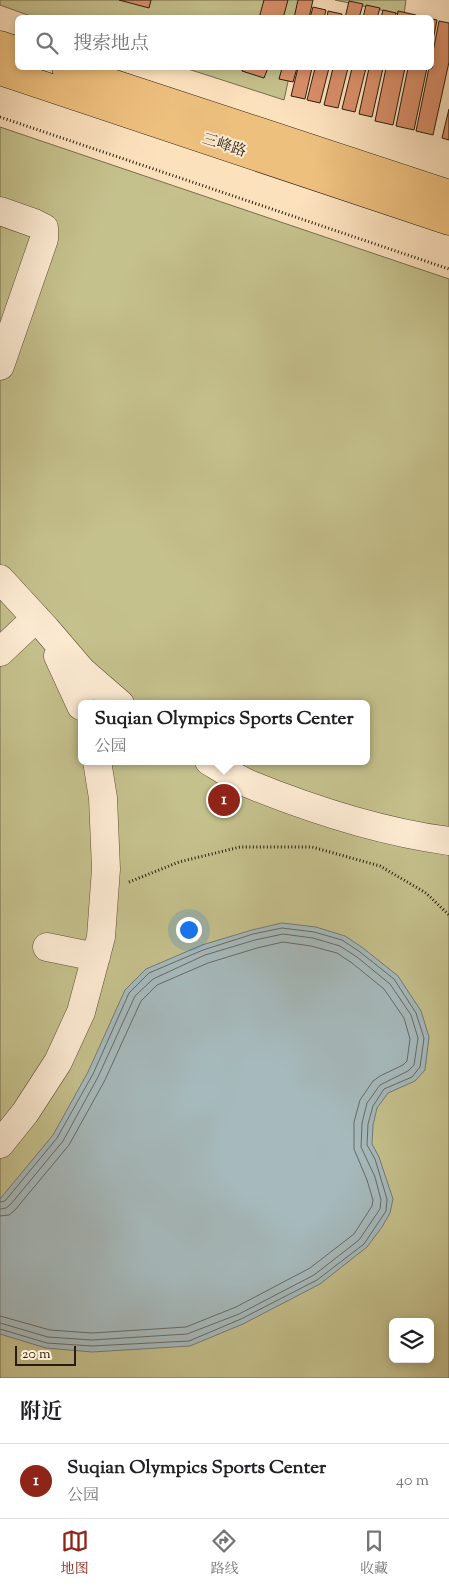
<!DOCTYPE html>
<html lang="zh">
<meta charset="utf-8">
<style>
body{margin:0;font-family:"Sorts Mill Goudy","Noto Serif SC",serif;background:#f2f2f2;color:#202124}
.controls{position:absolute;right:15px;bottom:15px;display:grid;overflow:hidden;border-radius:8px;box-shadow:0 2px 8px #0003}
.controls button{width:45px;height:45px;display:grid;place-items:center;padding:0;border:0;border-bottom:1px solid #e0e0e0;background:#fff;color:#202124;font:25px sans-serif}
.scale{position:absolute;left:15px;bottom:12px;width:61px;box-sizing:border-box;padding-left:5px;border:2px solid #281c0c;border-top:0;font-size:14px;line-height:18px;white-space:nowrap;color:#281c0c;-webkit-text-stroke:4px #fdecd4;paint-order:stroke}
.you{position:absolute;left:188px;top:929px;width:18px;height:18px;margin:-12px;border:4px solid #fff;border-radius:50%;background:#1a73e8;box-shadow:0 0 0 8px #1a73e833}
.badge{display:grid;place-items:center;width:32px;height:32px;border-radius:50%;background:#8f2418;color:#fff;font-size:16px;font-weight:700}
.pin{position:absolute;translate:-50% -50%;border:2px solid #fff;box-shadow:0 1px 5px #0006}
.popup{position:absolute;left:78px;top:700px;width:292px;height:65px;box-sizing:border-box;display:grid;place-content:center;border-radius:8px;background:#fff;filter:drop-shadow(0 1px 4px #0005);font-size:16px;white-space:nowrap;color:#757577}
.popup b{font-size:19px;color:#202124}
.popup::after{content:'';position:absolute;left:50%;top:100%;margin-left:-10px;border:10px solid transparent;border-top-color:#fff}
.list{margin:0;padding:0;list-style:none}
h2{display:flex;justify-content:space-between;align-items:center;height:65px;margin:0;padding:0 20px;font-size:21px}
h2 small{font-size:16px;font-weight:400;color:#757577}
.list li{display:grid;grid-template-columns:32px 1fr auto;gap:15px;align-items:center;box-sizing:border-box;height:75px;padding:0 20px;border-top:1px solid #e0e0e0}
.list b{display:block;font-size:19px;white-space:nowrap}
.list p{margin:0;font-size:16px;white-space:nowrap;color:#757577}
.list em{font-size:16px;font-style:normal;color:#757577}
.icon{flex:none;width:28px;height:28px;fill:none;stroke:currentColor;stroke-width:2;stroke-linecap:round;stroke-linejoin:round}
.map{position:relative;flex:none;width:449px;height:1378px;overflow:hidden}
.search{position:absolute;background:#fff;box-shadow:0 2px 8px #0003;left:15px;right:15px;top:15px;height:55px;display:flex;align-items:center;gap:12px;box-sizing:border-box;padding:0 18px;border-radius:8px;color:#757577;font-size:19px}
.sheet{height:140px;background:#fff}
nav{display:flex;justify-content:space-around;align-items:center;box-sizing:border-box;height:70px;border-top:1px solid #e0e0e0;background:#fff;font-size:14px;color:#757577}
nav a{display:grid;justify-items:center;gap:2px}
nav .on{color:#8f2418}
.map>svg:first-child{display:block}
</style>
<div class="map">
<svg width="449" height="1378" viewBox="0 0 449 1378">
<rect width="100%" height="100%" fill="#fce1bd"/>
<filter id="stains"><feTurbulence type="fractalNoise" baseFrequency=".004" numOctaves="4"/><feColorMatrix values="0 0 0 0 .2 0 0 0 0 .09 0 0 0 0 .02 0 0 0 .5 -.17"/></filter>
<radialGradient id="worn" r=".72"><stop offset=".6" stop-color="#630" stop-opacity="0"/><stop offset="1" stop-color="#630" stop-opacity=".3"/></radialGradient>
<!-- green -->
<path fill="#c5c18d" stroke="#766e4c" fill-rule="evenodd" d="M0 0H307L303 18H36L0 5Z
M335 0H406L404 15Z
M185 68H291L284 100Z
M0 127 449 279V1378H0ZM81 704H366V761H81ZM393 1322H430V1359H393Z"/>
<!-- water -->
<path fill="#a6babd" stroke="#747b76" d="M282 923 316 927 345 936 363 948 398 976 421 1011 429 1037 425 1070 415 1081 388 1093 377 1108 373 1125 372 1144 379 1157 393 1199 390 1213 382 1227 367 1247 320 1284 243 1324 190 1346 92 1352 46 1348 0 1334V1199L53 1135 88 1072 125 990 146 969 202 945 252 930Z"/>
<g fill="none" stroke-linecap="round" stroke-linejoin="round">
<!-- shore -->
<path stroke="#676b64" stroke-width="1" d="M0 1202 5 1201 10 1195 57 1138 93 1074 129 993 149 973 203 950 253 934 282 928 314 932 342 940 360 952 394 979 416 1013 424 1038 420 1067 412 1077 384 1089 373 1106 368 1124 367 1145 375 1159 387 1199 386 1211 364 1244 317 1280 241 1319 189 1341 92 1346 47 1343 0 1329
M0 1209 6 1208 11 1204 63 1141 98 1077 135 996 153 979 205 955 255 940 283 934 313 938 340 946 357 957 390 984 411 1015 418 1038 414 1065 408 1071 380 1085 367 1103 362 1123 361 1147 375 1177 381 1200 380 1209 359 1240 314 1275 239 1314 187 1334 92 1340 48 1337 0 1323
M0 1216 9 1215 15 1210 69 1145 105 1080 141 1001 157 985 208 963 257 948 283 942 311 946 337 953 352 963 384 989 404 1018 410 1039 407 1061 403 1065 380 1076 373 1081 360 1100 354 1122V1149L367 1180 373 1200 372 1206 354 1234 310 1268 236 1307 186 1327 92 1333 50 1330 0 1316"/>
</g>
<!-- building -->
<path fill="#da906a" stroke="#281c0c" d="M119 0H151L149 8Z
M264 0H288L283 18H259Z
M298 0H313L309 18H294Z
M349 1 363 4 359 18H345Z
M366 5 380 8 377 18H363Z
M313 7 326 10 324 18H310Z
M383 10 396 13 395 18H381Z
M328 11 342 14 341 18H327Z
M398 11 416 15 415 18H397Z
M432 19 437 20 432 45Z
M439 21 449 23V62L433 135 416 131 429 68H432V57Z
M243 68H268L264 78 242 71Z
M282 68H297L293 82 279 79Z
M298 68H312L305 99 291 96Z
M315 68H329L320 103 307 100Z
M333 68H348L338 108 324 105Z
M352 68H366L355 112 342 109Z
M369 68H383L372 117 359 114Z
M386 68H405L393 125 375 121Z
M408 68H427L414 130 396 126Z
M449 109V140L442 138Z"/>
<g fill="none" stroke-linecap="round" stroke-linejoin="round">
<!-- minor casing -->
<g stroke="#5d4d38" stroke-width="29">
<path id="minor" d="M0 211 34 223 44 228V239L0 366
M0 579 46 629 82 671 120 704
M0 652 36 618
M58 656 81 706
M209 761C222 769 235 778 249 784 313 810 381 832 449 841
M47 947 96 957
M0 1144 25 1113 58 1062 81 1012 101 937 106 869 103 798 97 761"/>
</g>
<!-- major casing -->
<g stroke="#281c0c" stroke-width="29">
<path id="major" d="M0 45 18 51
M66 68 449 194
M0 71 449 221"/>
</g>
<!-- path -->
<path stroke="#281c0c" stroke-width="3" stroke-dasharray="1 2.5" stroke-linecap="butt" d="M0 117 449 269
M129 882 179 862 240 847H312L380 866 426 893 449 915"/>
<!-- minor -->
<use href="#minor" stroke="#fdecd4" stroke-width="28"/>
<!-- major -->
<use href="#major" stroke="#eec07e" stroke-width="28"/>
</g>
<g text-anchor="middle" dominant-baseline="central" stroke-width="4" stroke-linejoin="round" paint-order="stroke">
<!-- street labels -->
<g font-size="15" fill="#281c0c" stroke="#fdecd4">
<text transform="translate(224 146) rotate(18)">三峰路</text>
</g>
</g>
<rect width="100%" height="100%" filter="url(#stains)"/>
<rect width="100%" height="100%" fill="url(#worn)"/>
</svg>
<div class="controls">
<button><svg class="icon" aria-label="layers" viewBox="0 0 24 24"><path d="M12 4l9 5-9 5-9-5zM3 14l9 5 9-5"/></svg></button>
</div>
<div class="scale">20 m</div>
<div class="you"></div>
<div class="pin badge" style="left:224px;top:800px">1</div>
<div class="popup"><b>Suqian Olympics Sports Center</b>公园</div>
<div class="search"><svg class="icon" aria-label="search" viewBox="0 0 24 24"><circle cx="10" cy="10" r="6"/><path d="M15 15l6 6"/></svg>搜索地点</div>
</div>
<section class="sheet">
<h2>附近<small></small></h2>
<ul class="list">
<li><span class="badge">1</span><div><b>Suqian Olympics Sports Center</b><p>公园</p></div><em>40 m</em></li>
</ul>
</section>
<nav>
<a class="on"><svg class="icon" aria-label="map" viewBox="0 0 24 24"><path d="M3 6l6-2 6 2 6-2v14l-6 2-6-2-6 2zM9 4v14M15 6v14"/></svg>地图</a>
<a><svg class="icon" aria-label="directions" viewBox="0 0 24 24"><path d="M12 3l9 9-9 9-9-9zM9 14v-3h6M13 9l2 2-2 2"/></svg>路线</a>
<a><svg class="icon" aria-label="saved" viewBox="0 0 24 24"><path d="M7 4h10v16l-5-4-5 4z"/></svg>收藏</a>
</nav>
